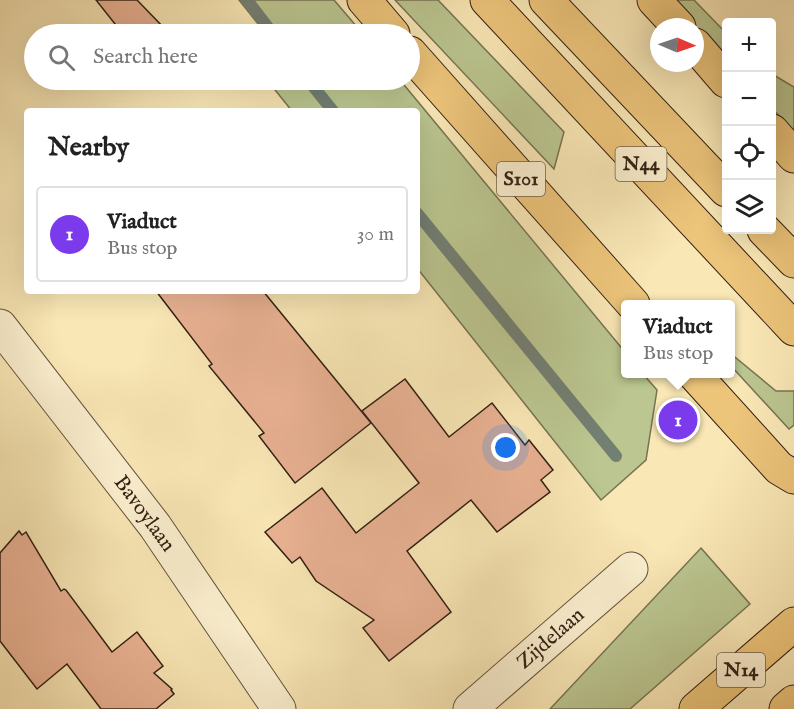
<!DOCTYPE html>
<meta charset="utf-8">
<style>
body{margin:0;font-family:"IM FELL English",serif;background:#f2f2f2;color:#222}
.controls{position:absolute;right:18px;top:18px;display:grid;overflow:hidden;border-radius:6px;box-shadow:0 6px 24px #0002}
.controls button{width:54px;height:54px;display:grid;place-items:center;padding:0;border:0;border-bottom:2px solid #e0e0e0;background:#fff;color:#222;font:30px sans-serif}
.compass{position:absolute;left:650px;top:18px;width:54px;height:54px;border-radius:50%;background:#fff;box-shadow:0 6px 24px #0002;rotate:92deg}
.you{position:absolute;left:506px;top:448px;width:21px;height:21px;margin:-15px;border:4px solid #fff;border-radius:50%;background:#1a73e8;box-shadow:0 0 0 9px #1a73e833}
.badge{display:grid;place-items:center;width:39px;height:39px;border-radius:50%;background:#7c3aed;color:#fff;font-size:20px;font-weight:700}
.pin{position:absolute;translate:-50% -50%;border:3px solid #fff;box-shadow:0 2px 6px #0006}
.popup{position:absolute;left:621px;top:300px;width:114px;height:78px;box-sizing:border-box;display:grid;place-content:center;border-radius:6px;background:#fff;filter:drop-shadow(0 2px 4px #0005);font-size:20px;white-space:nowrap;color:#767676}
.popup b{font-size:22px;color:#222}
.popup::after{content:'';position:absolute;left:50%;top:100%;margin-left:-12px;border:12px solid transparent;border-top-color:#fff}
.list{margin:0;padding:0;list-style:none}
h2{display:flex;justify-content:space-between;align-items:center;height:78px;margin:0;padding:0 24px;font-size:26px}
h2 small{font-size:20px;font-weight:400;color:#767676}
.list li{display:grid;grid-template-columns:39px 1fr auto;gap:18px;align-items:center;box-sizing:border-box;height:96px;margin:0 12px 12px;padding:0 12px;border:2px solid #e0e0e0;border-radius:6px}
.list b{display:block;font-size:22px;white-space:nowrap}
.list p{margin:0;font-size:20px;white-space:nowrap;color:#767676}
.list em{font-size:20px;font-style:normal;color:#767676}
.icon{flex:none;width:33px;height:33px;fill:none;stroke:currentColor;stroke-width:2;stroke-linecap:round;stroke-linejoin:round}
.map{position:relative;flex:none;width:794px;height:709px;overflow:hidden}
.search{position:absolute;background:#fff;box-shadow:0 6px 24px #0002;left:24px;top:24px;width:396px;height:66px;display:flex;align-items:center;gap:15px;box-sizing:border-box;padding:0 21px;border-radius:33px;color:#767676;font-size:22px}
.panel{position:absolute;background:#fff;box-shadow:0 6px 24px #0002;left:24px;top:108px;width:396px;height:186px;border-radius:6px}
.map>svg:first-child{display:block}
</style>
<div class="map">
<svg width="794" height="709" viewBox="0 0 794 709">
<rect width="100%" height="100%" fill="#f9e7b5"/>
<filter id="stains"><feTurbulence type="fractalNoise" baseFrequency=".00333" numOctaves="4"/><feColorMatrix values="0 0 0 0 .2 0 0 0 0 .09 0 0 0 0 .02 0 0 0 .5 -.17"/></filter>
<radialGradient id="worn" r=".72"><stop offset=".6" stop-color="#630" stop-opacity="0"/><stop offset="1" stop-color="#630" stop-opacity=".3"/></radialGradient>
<!-- green -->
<path fill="#bbc690" stroke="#777352" stroke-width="1.5" d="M239 0H334L363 34H266Z
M395 0H438L564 132 554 169Z
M670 0H694L726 33V60Z
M772 74 794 87V132L772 108Z
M267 80H400L625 352 626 374H643L657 390 646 460 601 500 417 268V111H292Z
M730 353 776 391H794V425L789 429 731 366Z
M701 548 750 604 630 709H550Z"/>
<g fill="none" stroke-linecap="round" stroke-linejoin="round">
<!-- stream -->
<path stroke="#737f73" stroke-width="12" d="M247 0 273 34
M308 80 333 111
M417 213 616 456"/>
</g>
<!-- building -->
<path fill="#e9b293" stroke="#332014" stroke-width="1.5" d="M96 0H137L165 29 159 34H123Z
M156 291H263L371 423 295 483 259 436 264 433 209 366 212 364Z
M405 379 449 437 492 403 525 445 529 440 553 470 541 480 550 492 497 532 471 500 407 551 451 612 389 661 363 628 374 620 316 581 300 557 292 563 265 532 322 488 356 533 419 483 362 411Z
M19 531 22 535 26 532 61 591 64 589 66 590 112 652 137 632 163 666 154 673 172 689 171 690 174 694 156 709H101L67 664 37 689 0 641V553Z"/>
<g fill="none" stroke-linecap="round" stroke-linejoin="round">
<!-- street casing -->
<g stroke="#64523c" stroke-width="35">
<path id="street" d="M0 326 155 526 279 709
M470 709 631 569"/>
</g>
<!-- primary casing -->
<g stroke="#332014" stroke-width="35">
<path id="primary" d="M364 0 393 34
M487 0 794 329
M546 0 726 190
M654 0 679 27
M695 45 726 81
M410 53 633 304
M772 131 794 156
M764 230 794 261
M694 374 779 468 794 477
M696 709 794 624
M786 709 794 702"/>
</g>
<!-- street -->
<use href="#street" stroke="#fbefcf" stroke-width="33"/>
<!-- primary -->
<use href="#primary" stroke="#ecc47a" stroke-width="33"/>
</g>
<g text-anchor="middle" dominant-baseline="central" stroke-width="6" stroke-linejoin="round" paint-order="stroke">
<!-- shield labels -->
<g fill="#fbefcf" stroke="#6f5e4c" stroke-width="1.5">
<rect x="615.5" y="147" width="51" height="34" rx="4.5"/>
<rect x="497" y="162" width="48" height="34" rx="4.5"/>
<rect x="717" y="653" width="48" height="34" rx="4.5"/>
</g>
<g font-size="20" font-weight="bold" fill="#332014">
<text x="641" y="164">N44</text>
<text x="521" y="179">S101</text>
<text x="741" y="670">N14</text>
</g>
<!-- street labels -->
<g font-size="21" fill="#332014" stroke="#fbefcf">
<text transform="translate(144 514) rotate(54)">Bavoylaan</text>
<text transform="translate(551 639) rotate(-41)">Zijdelaan</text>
</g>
</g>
<rect width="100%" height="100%" filter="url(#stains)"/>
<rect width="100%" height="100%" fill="url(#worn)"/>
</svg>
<div class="controls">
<button>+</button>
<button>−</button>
<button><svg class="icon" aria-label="locate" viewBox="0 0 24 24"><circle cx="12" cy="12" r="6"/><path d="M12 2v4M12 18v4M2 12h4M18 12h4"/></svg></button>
<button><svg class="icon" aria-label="layers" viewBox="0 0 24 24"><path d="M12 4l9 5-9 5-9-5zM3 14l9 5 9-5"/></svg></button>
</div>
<svg class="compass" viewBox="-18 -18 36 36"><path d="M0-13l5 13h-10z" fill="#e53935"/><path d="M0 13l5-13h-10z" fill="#767676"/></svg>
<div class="you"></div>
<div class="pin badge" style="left:678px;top:420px">1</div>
<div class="popup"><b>Viaduct</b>Bus stop</div>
<div class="search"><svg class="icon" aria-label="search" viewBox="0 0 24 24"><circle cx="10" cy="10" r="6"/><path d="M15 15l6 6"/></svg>Search here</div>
<section class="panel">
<h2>Nearby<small></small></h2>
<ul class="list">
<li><span class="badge">1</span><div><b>Viaduct</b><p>Bus stop</p></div><em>30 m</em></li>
</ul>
</section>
</div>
